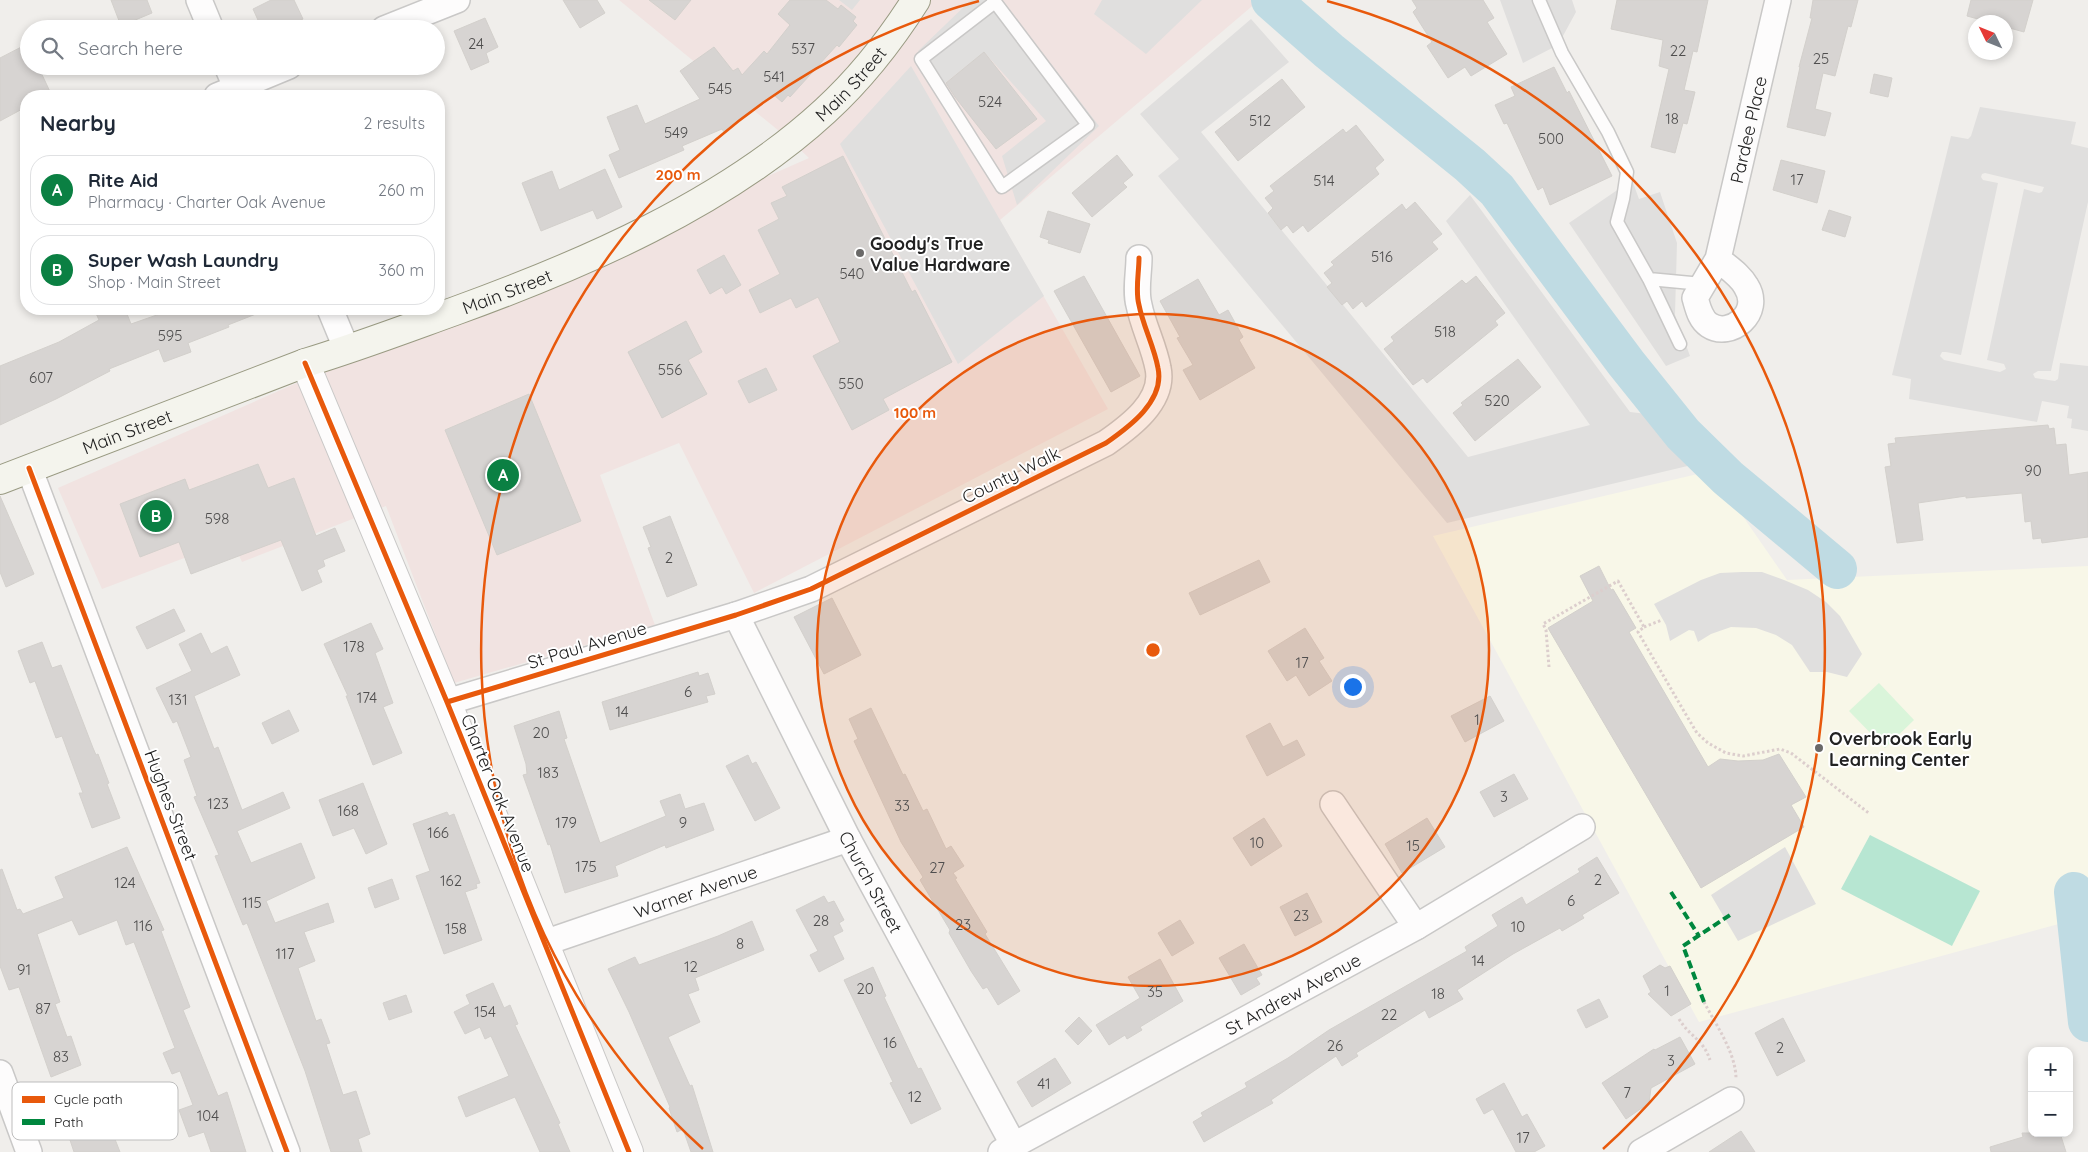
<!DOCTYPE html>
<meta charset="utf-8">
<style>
body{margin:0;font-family:Quicksand,sans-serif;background:#f2f2f3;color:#1f2937}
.controls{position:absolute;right:15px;bottom:15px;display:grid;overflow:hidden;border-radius:10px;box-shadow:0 2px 8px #0003}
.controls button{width:45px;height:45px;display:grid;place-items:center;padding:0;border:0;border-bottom:1px solid #e0e1e3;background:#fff;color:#1f2937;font:25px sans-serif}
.compass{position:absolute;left:1968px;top:15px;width:45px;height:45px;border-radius:50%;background:#fff;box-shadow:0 2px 8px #0003;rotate:313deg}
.you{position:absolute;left:1352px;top:686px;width:18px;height:18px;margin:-12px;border:4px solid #fff;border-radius:50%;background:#1a73e8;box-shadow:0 0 0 8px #1a73e833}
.badge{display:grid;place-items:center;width:32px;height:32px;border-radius:50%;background:#0b8043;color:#fff;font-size:16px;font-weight:700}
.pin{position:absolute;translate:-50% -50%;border:2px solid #fff;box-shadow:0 1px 5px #0006}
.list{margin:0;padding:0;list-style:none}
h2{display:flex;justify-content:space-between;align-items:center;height:65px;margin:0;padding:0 20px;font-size:21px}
h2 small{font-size:16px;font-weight:400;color:#747a83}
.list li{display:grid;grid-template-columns:32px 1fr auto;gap:15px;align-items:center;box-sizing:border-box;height:70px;margin:0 10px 10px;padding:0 10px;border:1px solid #e0e1e3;border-radius:20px}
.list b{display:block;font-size:19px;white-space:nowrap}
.list p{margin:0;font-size:16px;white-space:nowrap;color:#747a83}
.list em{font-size:16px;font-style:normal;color:#747a83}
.icon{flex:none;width:28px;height:28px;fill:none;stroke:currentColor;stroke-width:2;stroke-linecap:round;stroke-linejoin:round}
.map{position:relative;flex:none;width:2088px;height:1152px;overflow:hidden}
.search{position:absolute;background:#fff;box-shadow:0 2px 8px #0003;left:20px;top:20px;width:425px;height:55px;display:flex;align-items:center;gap:12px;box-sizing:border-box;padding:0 18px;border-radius:28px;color:#747a83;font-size:19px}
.panel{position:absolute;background:#fff;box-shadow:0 2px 8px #0003;left:20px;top:90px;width:425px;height:225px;border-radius:20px}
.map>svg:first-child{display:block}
</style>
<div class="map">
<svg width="2088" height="1152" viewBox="0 0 2088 1152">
<rect width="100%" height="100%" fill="#f0eeeb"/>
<!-- commercial -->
<path fill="#f1e3e1" d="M619 0H1254L1257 2 1000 220 1108 409 754 593 679 443 600 475 655 625 454 683 386 506 242 562 232 540 102 589 58 488 809 158 790 140Z"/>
<!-- education -->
<path fill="#f8f7e8" d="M1702 473 1735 505 1787 580 2088 566V916L1699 1022 1433 536Z"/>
<!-- park -->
<path fill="#daf5da" d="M1879 683 1914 720 1885 748 1849 711Z"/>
<!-- pitch -->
<path fill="#b7e6d2" d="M1870 835 1980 891 1952 946 1841 889Z"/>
<!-- parking -->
<path fill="#e0dfde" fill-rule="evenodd" d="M839 0H860L852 10Z
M971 0H1002L1099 126 1017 205 1002 156 1046 121 984 52 944 84 918 51Z
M1102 0H1202L1146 54 1094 14Z
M1500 0H1572L1576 12 1558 45 1523 63Z
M1251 19 1289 62 1201 132 1468 457 1590 425 1446 221 1470 195 1630 412 1673 417 1696 464 1447 523 1158 176 1179 159 1140 114Z
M911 66 1044 296 958 364 840 144Z
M1980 107 2076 122 2071 144 2088 148V202L2051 371H2038L2033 374 2035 378 2055 381 2058 379 2060 363 2088 366V431L2071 428 2072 419 2067 418 2069 406 2042 401 2037 422 1909 399 1911 379 1892 375 1951 136 1968 139 1971 136ZM1985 173 2044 187 2042 192 2039 193 2024 189 1987 360 2004 364 2006 369 2000 372 1944 360 1940 356 1942 352H1946L1961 355 1998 183 1983 180 1981 177 1982 174Z
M1632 180 1639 199 1660 192 1677 243 1675 315 1690 356 1666 366 1569 223Z
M1742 572H1762L1784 580 1808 590 1826 602 1840 616 1862 654 1847 677 1827 672H1810L1792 645 1776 635 1756 628 1731 627 1711 634 1698 642 1694 631 1689 630 1670 641 1666 625 1654 604 1701 580 1720 573Z
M1785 847 1816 904 1738 941 1711 895Z"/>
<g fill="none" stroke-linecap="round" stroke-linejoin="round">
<!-- river -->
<path stroke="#bfdbe3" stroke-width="40" d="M1271 0 1329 51 1470 165 1497 190 1626 363 1683 434 1728 478 1837 569
M2074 892 2088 1022"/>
</g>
<!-- building -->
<path fill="#d7d4d2" stroke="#d3d0cc" d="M111 0H147L152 13 121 26Z
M271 0H294L303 19 284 29H262L253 9Z
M563 0H597L605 13 580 28Z
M649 0H691L675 20Z
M790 0H826L838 9 841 5 856 17 853 21 857 25 839 47 837 45 790 97 788 95 782 102 774 95 724 132 722 129 682 146 684 150 619 178 609 155 620 150 607 117 637 105 645 124 700 99 680 71 714 47 733 71 738 68 742 75 764 51 767 54 790 25 778 14Z
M1412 0H1483L1494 18 1487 22 1507 54 1471 76 1465 67 1448 78 1427 46 1432 42 1413 12 1417 8Z
M1617 0H1708L1697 52 1693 51 1684 90 1695 92 1687 124 1683 123 1675 153 1651 147 1669 69 1659 66 1663 40 1611 29Z
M1813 0H1858L1851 27 1848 26 1835 76 1823 73 1815 109 1831 113 1825 136 1787 127 1800 67H1799L1812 18H1810Z
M1971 0H2033L2024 32 2006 27V22H1989L1967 16Z
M485 18 498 47 486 53 489 62 471 70 454 31Z
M29 43V66H38L52 96H26V107L0 121V58Z
M984 52 1037 119 996 149 955 97 946 83Z
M1554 67 1567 93 1569 91 1612 176 1550 205 1543 187 1538 190 1507 123 1504 124 1495 105 1515 96 1511 87Z
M1874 74 1892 78 1888 97 1870 93Z
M1282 79 1305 107 1238 161 1215 132Z
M1356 125 1384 160 1375 168 1379 174 1308 232 1303 225 1293 233 1287 225 1281 230 1268 213 1273 208 1265 198 1274 191 1270 186 1343 129 1346 133Z
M1117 155 1133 175 1123 183 1127 187 1092 217 1072 193Z
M843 156 912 292 915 290 952 362 883 399 889 410 852 430 813 356 840 342 818 297 796 308 791 298 760 313 749 290 780 274 758 230 779 219 771 203 787 196 782 187Z
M1781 160 1825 171 1817 203 1773 190Z
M605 169 622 207 597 219 593 210 541 231 522 183 552 171 559 190Z
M1415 202 1442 234 1432 242 1438 249 1366 307 1362 301 1353 309 1347 301 1342 305 1327 287 1332 283 1324 273 1334 265 1331 262 1402 204 1406 210Z
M1829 210 1851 217 1845 237 1822 230Z
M1048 211 1090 224 1080 253 1048 243 1049 240 1040 237Z
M724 255 741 285 726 294 722 287 710 294 697 270Z
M1084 276 1140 376 1111 392 1054 291Z
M1476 276 1505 313 1495 321 1498 325 1427 383 1423 378 1413 385 1384 349 1394 341 1391 337 1462 280 1466 284Z
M1198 279 1219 315 1228 310 1243 337 1239 340 1255 368 1200 400 1183 370 1193 365 1177 338 1180 337 1160 301Z
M94 309H125L131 324 174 309 266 310 228 325 229 327 188 343 191 352 164 362 159 349 109 369 110 371 56 399 0 425V366L59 342 99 320Z
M686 321 702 352 688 360 707 394 662 418 628 352Z
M1518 359 1541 387 1475 441 1453 413 1463 405 1461 403Z
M766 368 777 390 749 403 738 381Z
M529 394 581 521 497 555 445 430Z
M2048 425 2049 429 2054 428 2056 445 2066 444 2069 475 2088 472V537L2042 543 2041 538 2033 539 2031 521 2025 522 2022 493 1966 498V496L1918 503 1923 540 1897 543 1885 467 1891 466 1888 444 1896 443 1895 438Z
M258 464 268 488 294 478 316 536 335 528 345 551 323 560 325 566 317 570 322 582 302 591 281 540 191 574 179 542 140 557 120 504 185 479 189 490Z
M0 496 34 574 6 587 0 572Z
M670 516 697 585 667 597 648 548 651 547 643 527Z
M1259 560 1270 582 1200 615 1189 593Z
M1599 566 1611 590 1613 589 1636 628 1629 632 1708 767 1720 759 1738 761 1763 760 1779 754 1806 797 1791 805 1804 827 1701 888 1548 628 1593 601 1580 576Z
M832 598 861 655 824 674 794 617Z
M174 609 185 631 147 649 136 627Z
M371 623 383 649 375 653 393 703 383 707 402 753 373 765 346 696H348L324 644Z
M1305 628 1324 658 1319 661 1332 681 1309 696 1296 675 1287 681 1268 651Z
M201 633 211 654 227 646 240 675 194 696 214 749 218 747 242 810 283 792 290 808 237 831 251 863 301 843 315 878 266 901 275 923 328 903 334 922 304 932 315 961 298 968 316 1021 321 1019 330 1043 326 1044 343 1095 356 1091 370 1134 358 1139 362 1152H331L305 1071 247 923 243 925 215 856 219 855 194 797 197 796 184 760 191 757 177 721 173 723 156 688 192 671 179 644Z
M42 642 52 668 61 665 93 748 96 755 98 754 109 783 107 784 120 818 92 828 79 793H83L62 736 56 738 35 681 30 683 18 651Z
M698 672 699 676 708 673 715 694 706 696 708 702 610 730 602 702Z
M1490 696 1504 721 1465 742 1451 716Z
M871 708 903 775 905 774 923 811 927 809 946 849 951 846 964 866 953 873 957 878 955 879 987 932 985 934 1020 991 998 1005 987 987 983 989 971 971 949 933 950 930 920 880 923 877 901 842 854 741 858 739 849 719Z
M289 710 299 731 272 744 262 723Z
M559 711 567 738 564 739 600 843 666 816 660 801 680 794 685 809 704 803 714 830 666 848 665 845 615 866 618 876 565 893 550 844 548 845 523 775 527 774 526 764 514 726Z
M1270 723 1283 747 1297 740 1305 755 1267 776 1246 736Z
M748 755 752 764 756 762 780 808 755 821 726 766Z
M1514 774 1528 799 1494 817 1480 792Z
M363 783 387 844 366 854 354 828 333 836 319 800Z
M447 812 449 816 454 814 480 883 476 884 477 888 465 892 482 940 444 954 416 876 430 871 413 824Z
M1264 818 1282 846 1251 866 1233 838Z
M1427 818 1445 847 1402 873 1385 844Z
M127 847 164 930 161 931 190 1007 183 1010 218 1096 227 1092 246 1152H211L204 1132 189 1137 179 1110 193 1105 180 1071 172 1074 163 1053 175 1048 134 942 126 945 117 920 79 935 72 920 37 934 60 1002 55 1004 67 1037 71 1036 81 1065 51 1077 19 987 9 990 0 966V870L2 869 17 910 20 909 23 914 64 898 55 877Z
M1597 857 1619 893 1582 915 1584 918 1562 931 1560 928 1513 954 1457 990 1463 999 1429 1018 1425 1010 1356 1053 1358 1056 1342 1066 1336 1056 1271 1100 1273 1103 1204 1142 1193 1122 1203 1116 1201 1113 1247 1087 1245 1083 1288 1058 1329 1030 1467 951 1465 947 1498 926 1492 915 1522 897 1526 905 1580 872 1578 869Z
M392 879 399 899 375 908 368 888Z
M1307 893 1322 922 1295 936 1280 907Z
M824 896 828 903 834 901 844 920 839 923 843 931 833 936 844 959 819 972 810 955 818 951 796 910Z
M1180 920 1194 943 1172 956 1158 933Z
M752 921 764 950 695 978 699 990 688 994 700 1022 668 1037 690 1086 692 1085 713 1152H691L683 1129 677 1132 669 1108 670 1107 629 1012 608 969 635 957 639 965 718 936Z
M1244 944 1262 975 1256 978 1260 984 1241 995 1219 958Z
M1160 959 1183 1001 1140 1027 1142 1030 1127 1039 1125 1035 1109 1045 1096 1025 1140 998 1128 977Z
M1660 965 1665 968 1670 966 1691 1004 1671 1016 1648 994 1651 992 1643 976Z
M873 967 886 996 884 997 918 1069 921 1068 941 1109 911 1124 890 1083 893 1082 844 980Z
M493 983 504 1008 510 1005 518 1024 515 1025 560 1123 558 1124 570 1152H540L515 1097 466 1117 458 1097 509 1076 491 1036 485 1039 480 1027 465 1034 454 1012 470 1004 466 995Z
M406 995 412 1012 389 1020 383 1003Z
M1599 999 1608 1017 1586 1028 1577 1010Z
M1079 1017 1092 1031 1078 1045 1065 1031Z
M1783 1018 1805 1061 1777 1076 1755 1033Z
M1680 1037 1695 1064 1651 1088 1649 1103 1626 1119 1602 1083 1654 1049 1655 1050Z
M1055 1058 1071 1083 1032 1107 1017 1082Z
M1504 1083 1522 1117 1527 1114 1545 1146 1534 1152H1516L1493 1109 1484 1114 1476 1099Z
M99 1126 102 1132 111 1129 120 1152H74L69 1137Z
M1741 1131 1755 1152H1709Z
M2022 1133H2060L2066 1152H1991L1990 1147 2023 1137Z"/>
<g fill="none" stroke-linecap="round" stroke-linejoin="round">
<!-- service casing -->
<g stroke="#c9c8c7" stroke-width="15">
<path id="service" d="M993 0 995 2 1088 125 1002 187 921 59 995 2
M1539 0 1562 53 1608 132 1627 172 1623 199 1617 222 1649 279 1680 344
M1649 279 1702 284"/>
</g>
<!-- minor casing -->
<g stroke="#c9c8c7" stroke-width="28">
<g id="minor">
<path d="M199 0 211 29"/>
<path d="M384 29 457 0"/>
<path d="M227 66 240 96"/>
<path d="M217 96 289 66"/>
<path id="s1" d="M1718 259C1727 267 1740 275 1746 286 1763 313 1730 339 1709 325 1700 319 1698 308 1695 298L1718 259 1778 0"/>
<path d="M330 309 347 350"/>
<path d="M29 468 287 1152"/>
<path id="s2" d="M736 615 848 839 1013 1144"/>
<path d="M447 702 736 615 811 589 1106 443C1129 427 1165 401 1158 368 1154 346 1143 326 1139 305 1135 291 1139 273 1139 258"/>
<path d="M1333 804 1416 927"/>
<path id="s3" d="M544 943 848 839"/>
<path d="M0 1073 29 1152"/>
<path id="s4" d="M1001 1152 1416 927 1582 827"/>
<path d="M1641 1152 1731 1100"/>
</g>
</g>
<!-- tertiary casing -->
<g stroke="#c9c8c7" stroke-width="30">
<path id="tertiary" d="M305 363 447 702 629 1152"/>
</g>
<!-- secondary casing -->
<g stroke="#999a82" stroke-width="30">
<g id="secondary">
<path id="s5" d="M0 480 305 363C355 348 405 329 455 311 582 265 724 204 825 111 861 78 890 41 916 0"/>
</g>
</g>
<!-- path -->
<path stroke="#dccecd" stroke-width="3" stroke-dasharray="2.5 2.5" stroke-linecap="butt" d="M1644 627 1662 620
M1549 667 1546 630 1543 624 1618 581 1644 627 1638 632 1685 713 1697 733 1708 743 1726 753 1743 756 1780 749 1791 753 1870 814
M1704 1002C1716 1025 1736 1053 1736 1079
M1679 1019C1690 1037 1703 1039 1710 1060"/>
<!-- service -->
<use href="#service" stroke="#fdfcfc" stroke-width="12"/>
<!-- minor -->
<use href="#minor" stroke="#fdfcfc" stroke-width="25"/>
<!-- tertiary -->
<use href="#tertiary" stroke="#fdfcfc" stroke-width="28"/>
<!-- secondary -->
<use href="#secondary" stroke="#f4f4ed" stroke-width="28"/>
<!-- quiet -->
<path stroke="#00873e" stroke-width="4" stroke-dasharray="8 4" stroke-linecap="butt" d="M1671 892 1699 936
M1704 1002 1683 946 1733 913"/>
<!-- cycleway casing -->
<g stroke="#fff" stroke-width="8">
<path id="cycleway" d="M305 363 447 702 629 1152
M29 468 287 1152
M447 702 736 615 811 589 1106 443C1129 427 1165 401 1158 368 1154 346 1143 326 1139 305 1135 291 1139 273 1139 258"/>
</g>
<!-- cycleway -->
<use href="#cycleway" stroke="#e8590c" stroke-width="5"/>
</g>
<!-- distance rings -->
<circle cx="1153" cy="650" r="336" fill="#e8590c" fill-opacity=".12"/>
<g fill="none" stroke="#e8590c" stroke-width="2.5">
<circle cx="1153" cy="650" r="336"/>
<path d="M703 1149A672 672 0 0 1 979 1M1327 1A672 672 0 0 1 1603 1149"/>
</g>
<!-- markers -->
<g fill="#6a6968" stroke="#fff" stroke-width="2">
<circle cx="860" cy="253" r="5"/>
<circle cx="1819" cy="748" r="5"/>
</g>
<g text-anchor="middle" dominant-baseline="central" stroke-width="4" stroke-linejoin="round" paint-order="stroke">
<!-- number labels -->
<g font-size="15" fill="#4f4e4e">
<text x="476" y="43">24</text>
<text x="803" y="48">537</text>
<text x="1678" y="50">22</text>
<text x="1821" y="58">25</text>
<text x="774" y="76">541</text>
<text x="720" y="88">545</text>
<text x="990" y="101">524</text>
<text x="1672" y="118">18</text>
<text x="1260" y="120">512</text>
<text x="676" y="132">549</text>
<text x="1551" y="138">500</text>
<text x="1797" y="179">17</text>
<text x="1324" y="180">514</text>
<text x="1382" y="256">516</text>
<text x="852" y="273">540</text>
<text x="1445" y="331">518</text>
<text x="170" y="335">595</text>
<text x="670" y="369">556</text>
<text x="41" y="377">607</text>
<text x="851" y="383">550</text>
<text x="1497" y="400">520</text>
<text x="2033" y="470">90</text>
<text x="217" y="518">598</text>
<text x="669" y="557">2</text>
<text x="354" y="646">178</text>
<text x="1302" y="662">17</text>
<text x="688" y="691">6</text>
<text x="367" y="697">174</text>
<text x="178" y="699">131</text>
<text x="622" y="711">14</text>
<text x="1477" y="719">1</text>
<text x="541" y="732">20</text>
<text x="548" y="772">183</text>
<text x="1504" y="796">3</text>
<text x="218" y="803">123</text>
<text x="902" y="805">33</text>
<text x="348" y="810">168</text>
<text x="566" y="822">179</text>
<text x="683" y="822">9</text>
<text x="438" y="832">166</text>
<text x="1257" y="842">10</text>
<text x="1413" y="845">15</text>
<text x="586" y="866">175</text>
<text x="937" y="867">27</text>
<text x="1598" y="879">2</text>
<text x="451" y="880">162</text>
<text x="125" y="882">124</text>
<text x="1571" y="900">6</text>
<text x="252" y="902">115</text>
<text x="1301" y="915">23</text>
<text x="821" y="920">28</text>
<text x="963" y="924">23</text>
<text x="143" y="925">116</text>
<text x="1518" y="926">10</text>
<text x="456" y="928">158</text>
<text x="740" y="943">8</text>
<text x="285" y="953">117</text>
<text x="1478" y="960">14</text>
<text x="691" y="966">12</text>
<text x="24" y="969">91</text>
<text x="865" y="988">20</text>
<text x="1667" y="990">1</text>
<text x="1155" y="991">35</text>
<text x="1438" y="993">18</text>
<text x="43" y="1008">87</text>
<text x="485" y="1011">154</text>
<text x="1389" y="1014">22</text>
<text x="890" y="1042">16</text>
<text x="1335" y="1045">26</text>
<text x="1780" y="1047">2</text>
<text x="61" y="1056">83</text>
<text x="1671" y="1060">3</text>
<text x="1044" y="1083">41</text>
<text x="1627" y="1092">7</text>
<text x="915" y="1096">12</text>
<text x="208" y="1115">104</text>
<text x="1523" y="1137">17</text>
</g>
<!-- street labels -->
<g font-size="18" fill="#222" stroke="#fff">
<text stroke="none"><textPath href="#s5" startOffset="946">Main Street</textPath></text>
<text stroke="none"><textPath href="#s1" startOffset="322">Pardee Place</textPath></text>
<text stroke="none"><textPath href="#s5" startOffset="541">Main Street</textPath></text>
<text stroke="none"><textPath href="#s5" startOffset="136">Main Street</textPath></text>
<text transform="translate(1011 475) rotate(-26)">County Walk</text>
<text transform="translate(587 645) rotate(-17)">St Paul Avenue</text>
<text transform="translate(498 793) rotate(68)">Charter Oak Avenue</text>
<text transform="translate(171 805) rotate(69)">Hughes Street</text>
<text stroke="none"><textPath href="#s2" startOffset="299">Church Street</textPath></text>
<text stroke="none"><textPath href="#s3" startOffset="160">Warner Avenue</textPath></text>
<text stroke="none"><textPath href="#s4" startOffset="332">St Andrew Avenue</textPath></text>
</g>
<!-- poi labels -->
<g font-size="18" font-weight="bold" fill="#222" stroke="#fff" text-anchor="start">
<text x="870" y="243">Goody's True<tspan x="870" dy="21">Value Hardware</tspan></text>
<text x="1829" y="738">Overbrook Early<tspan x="1829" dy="21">Learning Center</tspan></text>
</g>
</g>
<!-- legend -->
<rect x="12" y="1082" width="166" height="58" rx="8" fill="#fff" stroke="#bdbdbd" stroke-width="1"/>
<rect x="22" y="1096" width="23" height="7" fill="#e8590c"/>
<rect x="22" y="1119" width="23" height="6" fill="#00873e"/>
<g font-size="14" fill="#222">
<text x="54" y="1104">Cycle path</text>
<text x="54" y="1127">Path</text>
</g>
<circle cx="1153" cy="650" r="8" fill="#e8590c" stroke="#fff" stroke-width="2.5"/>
<g font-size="15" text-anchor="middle" font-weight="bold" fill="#e8590c" stroke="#fff" stroke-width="4" stroke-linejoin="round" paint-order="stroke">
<text x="678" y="180">200 m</text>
<text x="915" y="418">100 m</text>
</g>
</svg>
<div class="controls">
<button>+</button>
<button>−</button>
</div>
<svg class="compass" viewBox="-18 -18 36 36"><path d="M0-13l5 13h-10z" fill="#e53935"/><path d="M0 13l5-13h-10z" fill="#747a83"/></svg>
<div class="you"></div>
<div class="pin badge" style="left:503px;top:475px">A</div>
<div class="pin badge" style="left:156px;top:516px">B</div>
<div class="search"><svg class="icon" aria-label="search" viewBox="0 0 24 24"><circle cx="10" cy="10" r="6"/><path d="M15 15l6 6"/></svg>Search here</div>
<section class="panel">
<h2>Nearby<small>2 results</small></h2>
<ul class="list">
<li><span class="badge">A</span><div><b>Rite Aid</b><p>Pharmacy · Charter Oak Avenue</p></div><em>260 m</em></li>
<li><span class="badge">B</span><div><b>Super Wash Laundry</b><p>Shop · Main Street</p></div><em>360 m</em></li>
</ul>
</section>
</div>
